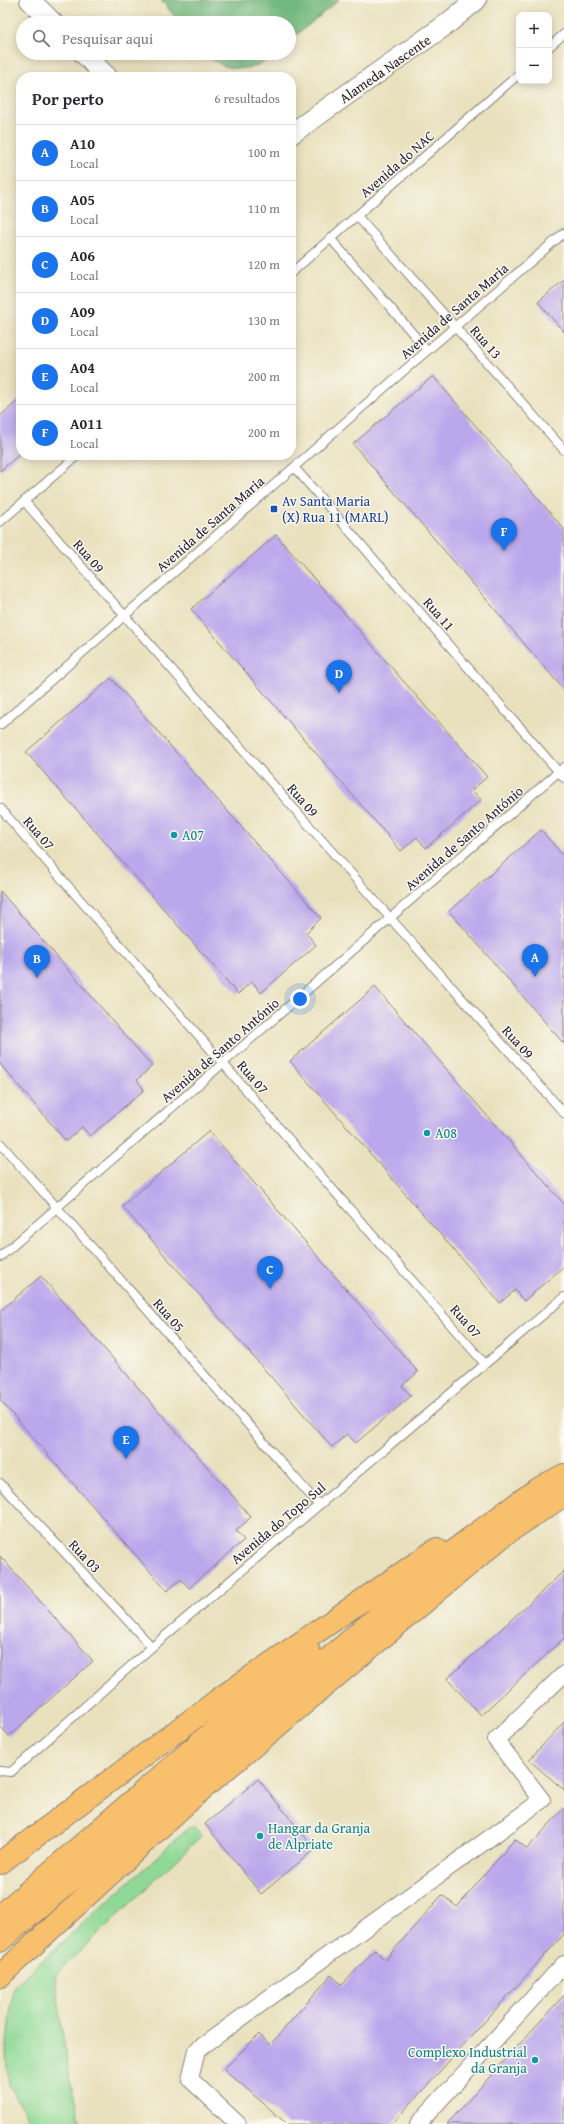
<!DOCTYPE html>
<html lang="pt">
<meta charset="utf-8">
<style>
body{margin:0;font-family:"Gentium Book Plus",serif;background:#f2f2f3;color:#2b2b33}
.controls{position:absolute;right:12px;top:12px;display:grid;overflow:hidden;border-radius:8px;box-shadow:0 2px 10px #0003}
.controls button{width:36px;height:36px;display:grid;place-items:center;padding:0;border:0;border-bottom:1px solid #e1e1e2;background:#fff;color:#2b2b33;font:20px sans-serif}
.you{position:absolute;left:300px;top:999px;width:14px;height:14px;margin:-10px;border:3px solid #fff;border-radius:50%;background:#1a73e8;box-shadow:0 0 0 6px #1a73e833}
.badge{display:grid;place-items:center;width:26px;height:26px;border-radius:50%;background:#1a73e8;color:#fff;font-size:13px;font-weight:700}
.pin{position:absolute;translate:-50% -33px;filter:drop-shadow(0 1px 2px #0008)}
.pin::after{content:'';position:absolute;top:21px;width:14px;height:12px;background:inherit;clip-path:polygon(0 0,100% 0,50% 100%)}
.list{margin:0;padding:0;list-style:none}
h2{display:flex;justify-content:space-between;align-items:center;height:52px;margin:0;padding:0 16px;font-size:17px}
h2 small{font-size:13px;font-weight:400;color:#7c7c81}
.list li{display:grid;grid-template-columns:26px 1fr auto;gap:12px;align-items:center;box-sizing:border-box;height:56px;padding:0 16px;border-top:1px solid #e1e1e2}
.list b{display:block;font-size:15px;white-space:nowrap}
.list p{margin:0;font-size:13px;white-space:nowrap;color:#7c7c81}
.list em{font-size:13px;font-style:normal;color:#7c7c81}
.icon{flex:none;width:22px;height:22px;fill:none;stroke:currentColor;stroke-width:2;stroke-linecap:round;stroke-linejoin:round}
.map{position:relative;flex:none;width:564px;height:2124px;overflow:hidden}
.search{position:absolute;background:#fff;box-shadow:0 2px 10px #0003;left:16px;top:16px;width:280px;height:44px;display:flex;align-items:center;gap:10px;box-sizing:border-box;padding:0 14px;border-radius:22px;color:#7c7c81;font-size:15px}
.panel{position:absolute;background:#fff;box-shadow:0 2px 10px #0003;left:16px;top:72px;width:280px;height:388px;border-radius:16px}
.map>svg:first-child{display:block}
</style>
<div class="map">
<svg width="564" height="2124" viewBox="0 0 564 2124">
<rect width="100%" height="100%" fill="#fbf7ec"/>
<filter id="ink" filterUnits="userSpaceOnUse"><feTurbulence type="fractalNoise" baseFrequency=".025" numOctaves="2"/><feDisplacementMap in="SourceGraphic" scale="8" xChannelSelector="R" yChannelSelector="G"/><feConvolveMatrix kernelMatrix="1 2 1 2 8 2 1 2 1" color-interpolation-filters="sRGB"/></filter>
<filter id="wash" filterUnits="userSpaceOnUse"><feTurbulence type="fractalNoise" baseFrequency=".012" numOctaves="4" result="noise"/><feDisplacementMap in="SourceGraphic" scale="16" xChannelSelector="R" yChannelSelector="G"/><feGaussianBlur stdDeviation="0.9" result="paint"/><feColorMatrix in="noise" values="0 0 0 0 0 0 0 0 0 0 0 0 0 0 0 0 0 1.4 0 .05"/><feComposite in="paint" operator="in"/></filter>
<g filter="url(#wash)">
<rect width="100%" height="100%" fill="#e9e1be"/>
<!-- green -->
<path fill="#8fd996" stroke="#587e68" d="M192 1825 202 1835 55 1975 67 2068 81 2124H32L9 2086 6 2053 13 1987Z"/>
<!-- forest -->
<path fill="#73b97f" stroke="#4a6e5d" d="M161 0H339L289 41V23H180Z
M206 53H274C269 57 264 63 258 65 240 72 218 68 206 53Z"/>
<g id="blocks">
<!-- building -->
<path fill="#bba7ec" d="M564 280V332L538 302Z
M433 376 564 529V690L353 444Z
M21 398V453L0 471V416Z
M276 535 487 777 472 790 481 800 426 848 417 837 401 851 191 609Z
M111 678 321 918 306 933 316 945 261 993 252 981 238 994 26 752Z
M541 830 564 857V1044L449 911Z
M0 891 152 1066 137 1080 144 1090 90 1136 82 1127 66 1141 0 1064Z
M375 987 564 1204V1266L524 1301 515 1290 500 1303 290 1061Z
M209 1131 418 1372 402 1386 411 1396 356 1443 347 1434 332 1447 122 1206Z
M41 1276 251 1517 236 1531 244 1540 189 1588 181 1579 167 1591 0 1400V1311Z
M0 1556 93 1661 9 1736 0 1726Z
M564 1571V1638L481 1715 447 1679Z
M564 1722V1790L529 1760Z
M258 1779 315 1849 261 1894 205 1824Z
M564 1808V1934L392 2124H287L224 2069 259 2034 270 2045 331 1975 342 1985 375 1950 385 1960 442 1895 457 1907 515 1839 527 1849Z
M564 1995V2124H447Z"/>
</g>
</g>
<g filter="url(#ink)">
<use href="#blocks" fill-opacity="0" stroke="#86827c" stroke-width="1"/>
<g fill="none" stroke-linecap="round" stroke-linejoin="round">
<!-- service casing -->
<g stroke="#86827c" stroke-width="10">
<path id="service" d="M549 47 564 34
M357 216 564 450
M331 239 427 350
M291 273 519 74
M294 467 564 778
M24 501 391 919 564 1113
M0 522 78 455
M0 725 407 368 564 233
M0 808 485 1364
M0 1143 319 1505
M0 1257 564 767
M0 1483 152 1647
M0 1771 11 1772 152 1647 564 1297"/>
</g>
<!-- minor casing -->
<g stroke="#86827c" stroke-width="18">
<path id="minor" d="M238 2124 190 2079 197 2050 542 1800 496 1740 564 1674
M418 2124 564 1964"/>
</g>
<!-- tertiary casing -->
<g stroke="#86827c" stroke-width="22">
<path id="tertiary" d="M30 0 53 23
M83 53 107 77
M291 134 447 24 476 0"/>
</g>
<!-- trunk casing -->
<g stroke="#86827c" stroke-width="24">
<path id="trunk" d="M0 1863 222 1697 437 1549
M0 1916 198 1744 309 1652
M0 1941 461 1545 536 1490 564 1475
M0 1976 194 1796 505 1534 564 1495"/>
</g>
<!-- service -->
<use href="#service" stroke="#fff" stroke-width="8"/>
<!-- minor -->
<use href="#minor" stroke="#fff" stroke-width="16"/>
<!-- tertiary -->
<use href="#tertiary" stroke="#fff" stroke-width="20"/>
<!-- trunk -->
<use href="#trunk" stroke="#f8bf6c" stroke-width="22"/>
</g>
</g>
<!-- markers -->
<rect fill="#1a4fb4" stroke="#fbf7ec" stroke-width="1.5" x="270" y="505" width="8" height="8" rx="2"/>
<g fill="#0f9aa8" stroke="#fbf7ec" stroke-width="1.5">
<circle cx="174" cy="835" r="4"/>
<circle cx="427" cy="1133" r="4"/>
<circle cx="260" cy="1836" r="4"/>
<circle cx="535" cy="2060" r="4"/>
</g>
<g text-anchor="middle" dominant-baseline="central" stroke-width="3" stroke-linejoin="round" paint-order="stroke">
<!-- street labels -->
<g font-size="14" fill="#22223b" stroke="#fbf7ec">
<text transform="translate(385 69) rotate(-35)">Alameda Nascente</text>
<text transform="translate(397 164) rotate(-41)">Avenida do NAC</text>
<text transform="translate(454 311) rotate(-41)">Avenida de Santa Maria</text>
<text transform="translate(486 342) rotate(49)">Rua 13</text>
<text transform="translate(210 524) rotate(-41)">Avenida de Santa Maria</text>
<text transform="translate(89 556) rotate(49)">Rua 09</text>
<text transform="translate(439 614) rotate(49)">Rua 11</text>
<text transform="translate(303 800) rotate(49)">Rua 09</text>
<text transform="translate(39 833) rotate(49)">Rua 07</text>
<text transform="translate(464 838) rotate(-41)">Avenida de Santo António</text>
<text transform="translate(518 1042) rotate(48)">Rua 09</text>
<text transform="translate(220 1050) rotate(-41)">Avenida de Santo António</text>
<text transform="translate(253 1077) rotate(49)">Rua 07</text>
<text transform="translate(169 1315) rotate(49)">Rua 05</text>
<text transform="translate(466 1321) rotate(49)">Rua 07</text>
<text transform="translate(278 1523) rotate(-40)">Avenida do Topo Sul</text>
<text transform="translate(85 1556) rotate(47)">Rua 03</text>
</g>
<!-- transit labels -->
<g font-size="14" fill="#164399" stroke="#fbf7ec" text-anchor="start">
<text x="282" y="501">Av Santa Maria<tspan x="282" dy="16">(X) Rua 11 (MARL)</tspan></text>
</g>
<!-- culture labels -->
<g font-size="14" fill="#0d838f" stroke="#fbf7ec" text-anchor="start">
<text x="182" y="835">A07</text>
<text x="435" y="1133">A08</text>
<text x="268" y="1828">Hangar da Granja<tspan x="268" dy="16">de Alpriate</tspan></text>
<text x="527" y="2052" text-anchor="end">Complexo Industrial<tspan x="527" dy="16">da Granja</tspan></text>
</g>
</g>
</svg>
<div class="controls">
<button>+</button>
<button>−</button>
</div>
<div class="you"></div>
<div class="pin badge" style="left:535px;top:977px">A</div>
<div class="pin badge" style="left:37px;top:978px">B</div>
<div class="pin badge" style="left:270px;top:1289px">C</div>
<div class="pin badge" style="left:339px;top:693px">D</div>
<div class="pin badge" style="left:126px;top:1459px">E</div>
<div class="pin badge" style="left:504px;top:551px">F</div>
<div class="search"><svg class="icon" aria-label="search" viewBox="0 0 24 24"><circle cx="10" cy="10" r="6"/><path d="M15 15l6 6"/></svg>Pesquisar aqui</div>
<section class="panel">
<h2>Por perto<small>6 resultados</small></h2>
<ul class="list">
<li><span class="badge">A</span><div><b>A10</b><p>Local</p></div><em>100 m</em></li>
<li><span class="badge">B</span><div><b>A05</b><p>Local</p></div><em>110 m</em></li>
<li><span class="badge">C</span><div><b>A06</b><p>Local</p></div><em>120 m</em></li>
<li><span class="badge">D</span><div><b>A09</b><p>Local</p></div><em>130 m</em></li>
<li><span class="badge">E</span><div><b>A04</b><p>Local</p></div><em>200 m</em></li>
<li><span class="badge">F</span><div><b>A011</b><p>Local</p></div><em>200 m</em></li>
</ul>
</section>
</div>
